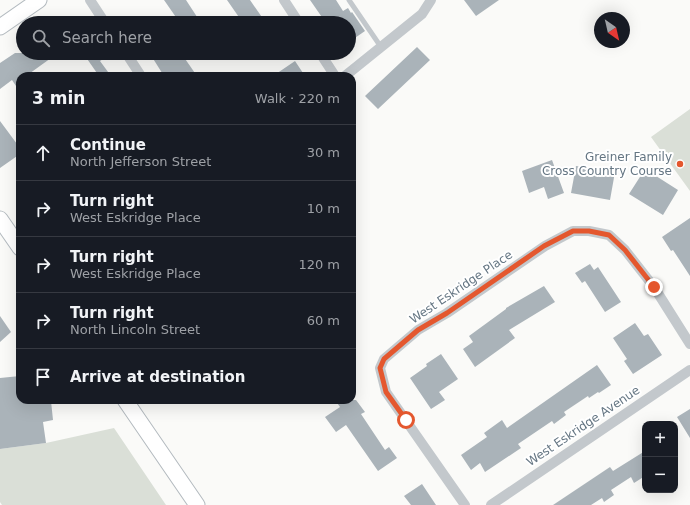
<!DOCTYPE html>
<meta charset="utf-8">
<style>
body{margin:0;font-family:"DejaVu Sans",sans-serif;background:#242831;color:#f1f3f6}
.controls{position:absolute;right:12px;bottom:12px;display:grid;overflow:hidden;border-radius:8px;box-shadow:0 4px 16px #0002}
.controls button{width:36px;height:36px;display:grid;place-items:center;padding:0;border:0;border-bottom:1px solid #363941;background:#171b24;color:#f1f3f6;font:20px sans-serif}
.compass{position:absolute;left:594px;top:12px;width:36px;height:36px;border-radius:50%;background:#171b24;box-shadow:0 4px 16px #0002;rotate:146deg}
.stop{position:absolute;width:12px;height:12px;margin:-9px;border:3px solid #e4572e;border-radius:50%;background:#fff}
.stop.end{background:#e4572e;border-color:#fff;box-shadow:0 1px 4px #0008}
.list{margin:0;padding:0;list-style:none}
h2{display:flex;justify-content:space-between;align-items:center;height:52px;margin:0;padding:0 16px;font-size:17px}
h2 small{font-size:13px;font-weight:400;color:#9ea1a6}
.list li{display:grid;grid-template-columns:26px 1fr auto;gap:12px;align-items:center;box-sizing:border-box;height:56px;padding:0 16px;border-top:1px solid #363941}
.list b{display:block;font-size:15px;white-space:nowrap}
.list p{margin:0;font-size:13px;white-space:nowrap;color:#9ea1a6}
.list em{font-size:13px;font-style:normal;color:#9ea1a6}
.icon{flex:none;width:22px;height:22px;fill:none;stroke:currentColor;stroke-width:2;stroke-linecap:round;stroke-linejoin:round}
.map{position:relative;flex:none;width:690px;height:505px;overflow:hidden}
.search{position:absolute;background:#171b24;box-shadow:0 4px 16px #0002;left:16px;top:16px;width:340px;height:44px;display:flex;align-items:center;gap:10px;box-sizing:border-box;padding:0 14px;border-radius:22px;color:#9ea1a6;font-size:15px}
.panel{position:absolute;background:#171b24;box-shadow:0 4px 16px #0002;left:16px;top:72px;width:340px;height:332px;border-radius:12px}
.map>svg:first-child{display:block}
</style>
<div class="map">
<svg width="690" height="505" viewBox="0 0 690 505">
<rect width="100%" height="100%" fill="#fafaf8"/>
<!-- green -->
<path fill="#dadfd7" d="M690 109V191L651 137Z
M114 428 166 505H2L0 502V449L46 443Z"/>
<!-- building -->
<path fill="#aab3b9" d="M164 0H186L201 23H180Z
M227 0H250L266 23H243Z
M310 0H336L343 11 348 8 351 13 352 12 365 31 349 42V23H326Z
M464 0H499L476 16Z
M417 47 430 60 378 109 365 96Z
M15 53H58L26 76H20V92L12 80 0 89V63Z
M83 53H99L103 59 100 61 111 76H99Z
M158 53H181L197 76H164L152 57Z
M295 61 305 76H273Z
M0 121 20 148V154L0 168Z
M552 160 564 193 548 199 544 187 529 193 522 171Z
M576 166 615 172 610 200 571 193Z
M645 169 678 190 663 215 629 194Z
M690 218V276L673 250 671 251 662 237Z
M590 264 594 270 598 267 621 302 605 312 585 281 582 283 575 273Z
M544 286 555 302 509 330 515 338 475 367 463 349 473 342 469 336 506 309V308Z
M0 316 11 332 0 342Z
M635 323 644 336 648 334 662 355 633 374 624 361 627 359 613 338Z
M441 354 458 379 439 392 445 400 431 409 410 378 427 366 426 364Z
M597 365 611 385 599 393 598 392 589 398 588 396 564 412 566 415 554 424 552 421 518 444 521 448 485 472 480 463 471 470 461 455 487 437 484 433 502 420 507 428Z
M20 376V400L51 401 53 420 43 422 46 443 0 449V378Z
M335 400H356L365 412 361 414 385 450 389 447 397 458 378 471 346 425 336 432 325 417 340 407Z
M690 409V438L677 417Z
M645 451V476L634 483 631 477 611 490 614 495 604 502 602 498 591 505H553L610 467 613 471Z
M422 484 436 505H411L404 496Z"/>
<g fill="none" stroke-linecap="round" stroke-linejoin="round">
<!-- secondary casing -->
<g stroke="#b3babf" stroke-width="17">
<path id="secondary" d="M0 27 39 0
M0 219 20 248
M125 400 197 505"/>
</g>
<!-- lane -->
<path stroke="#c3c8cc" stroke-width="5" d="M349 0 381 47"/>
<!-- street -->
<path stroke="#c3c8cc" stroke-width="10" d="M90 0 105 23
M284 0 299 23
M126 53 141 76
M320 53 335 76
M345 76 422 14 431 0
M465 505 386 392 380 368 384 359 418 330 447 313 545 246 573 231H589L609 235 625 250 654 287 690 344
M491 505 690 370"/>
<!-- secondary -->
<use href="#secondary" stroke="#fff" stroke-width="15"/>
</g>
<g fill="none" stroke-linecap="round" stroke-linejoin="round">
<!-- route -->
<path stroke="#e4572e" stroke-width="5" d="M406 420 386 392 380 368 384 359 418 330 447 313 544 246 573 231H589L609 235 625 250 654 287"/>
</g>
<!-- markers -->
<circle fill="#e4572e" stroke="#fff" stroke-width="1.5" cx="680" cy="164" r="4"/>
<g text-anchor="middle" dominant-baseline="central" stroke-width="4" stroke-linejoin="round" paint-order="stroke">
<!-- poi labels -->
<g font-size="12" fill="#657683" stroke="#fff" text-anchor="end">
<text x="672" y="157">Greiner Family<tspan x="672" dy="14">Cross Country Course</tspan></text>
</g>
<!-- street labels -->
<g font-size="12" fill="#657683" stroke="#fff">
<text transform="translate(461 287) rotate(-34)">West Eskridge Place</text>
<text transform="translate(583 426) rotate(-34)">West Eskridge Avenue</text>
</g>
</g>
</svg>
<div class="controls">
<button>+</button>
<button>−</button>
</div>
<svg class="compass" viewBox="-18 -18 36 36"><path d="M0-13l5 13h-10z" fill="#e53935"/><path d="M0 13l5-13h-10z" fill="#9ea1a6"/></svg>
<div class="stop" style="left:406px;top:420px"></div>
<div class="stop end" style="left:654px;top:287px"></div>
<div class="search"><svg class="icon" aria-label="search" viewBox="0 0 24 24"><circle cx="10" cy="10" r="6"/><path d="M15 15l6 6"/></svg>Search here</div>
<section class="panel">
<h2>3 min<small>Walk · 220 m</small></h2>
<ul class="list">
<li><svg class="icon" aria-label="ahead" viewBox="0 0 24 24"><path d="M12 20V5M6 11l6-6 6 6"/></svg><div><b>Continue</b><p>North Jefferson Street</p></div><em>30 m</em></li>
<li><svg class="icon" aria-label="right" viewBox="0 0 24 24"><path d="M7 20v-9h11M14 6l5 5-5 5"/></svg><div><b>Turn right</b><p>West Eskridge Place</p></div><em>10 m</em></li>
<li><svg class="icon" aria-label="right" viewBox="0 0 24 24"><path d="M7 20v-9h11M14 6l5 5-5 5"/></svg><div><b>Turn right</b><p>West Eskridge Place</p></div><em>120 m</em></li>
<li><svg class="icon" aria-label="right" viewBox="0 0 24 24"><path d="M7 20v-9h11M14 6l5 5-5 5"/></svg><div><b>Turn right</b><p>North Lincoln Street</p></div><em>60 m</em></li>
<li><svg class="icon" aria-label="arrive" viewBox="0 0 24 24"><path d="M6 21V4h12l-3 4 3 4H6"/></svg><div><b>Arrive at destination</b></div></li>
</ul>
</section>
</div>
